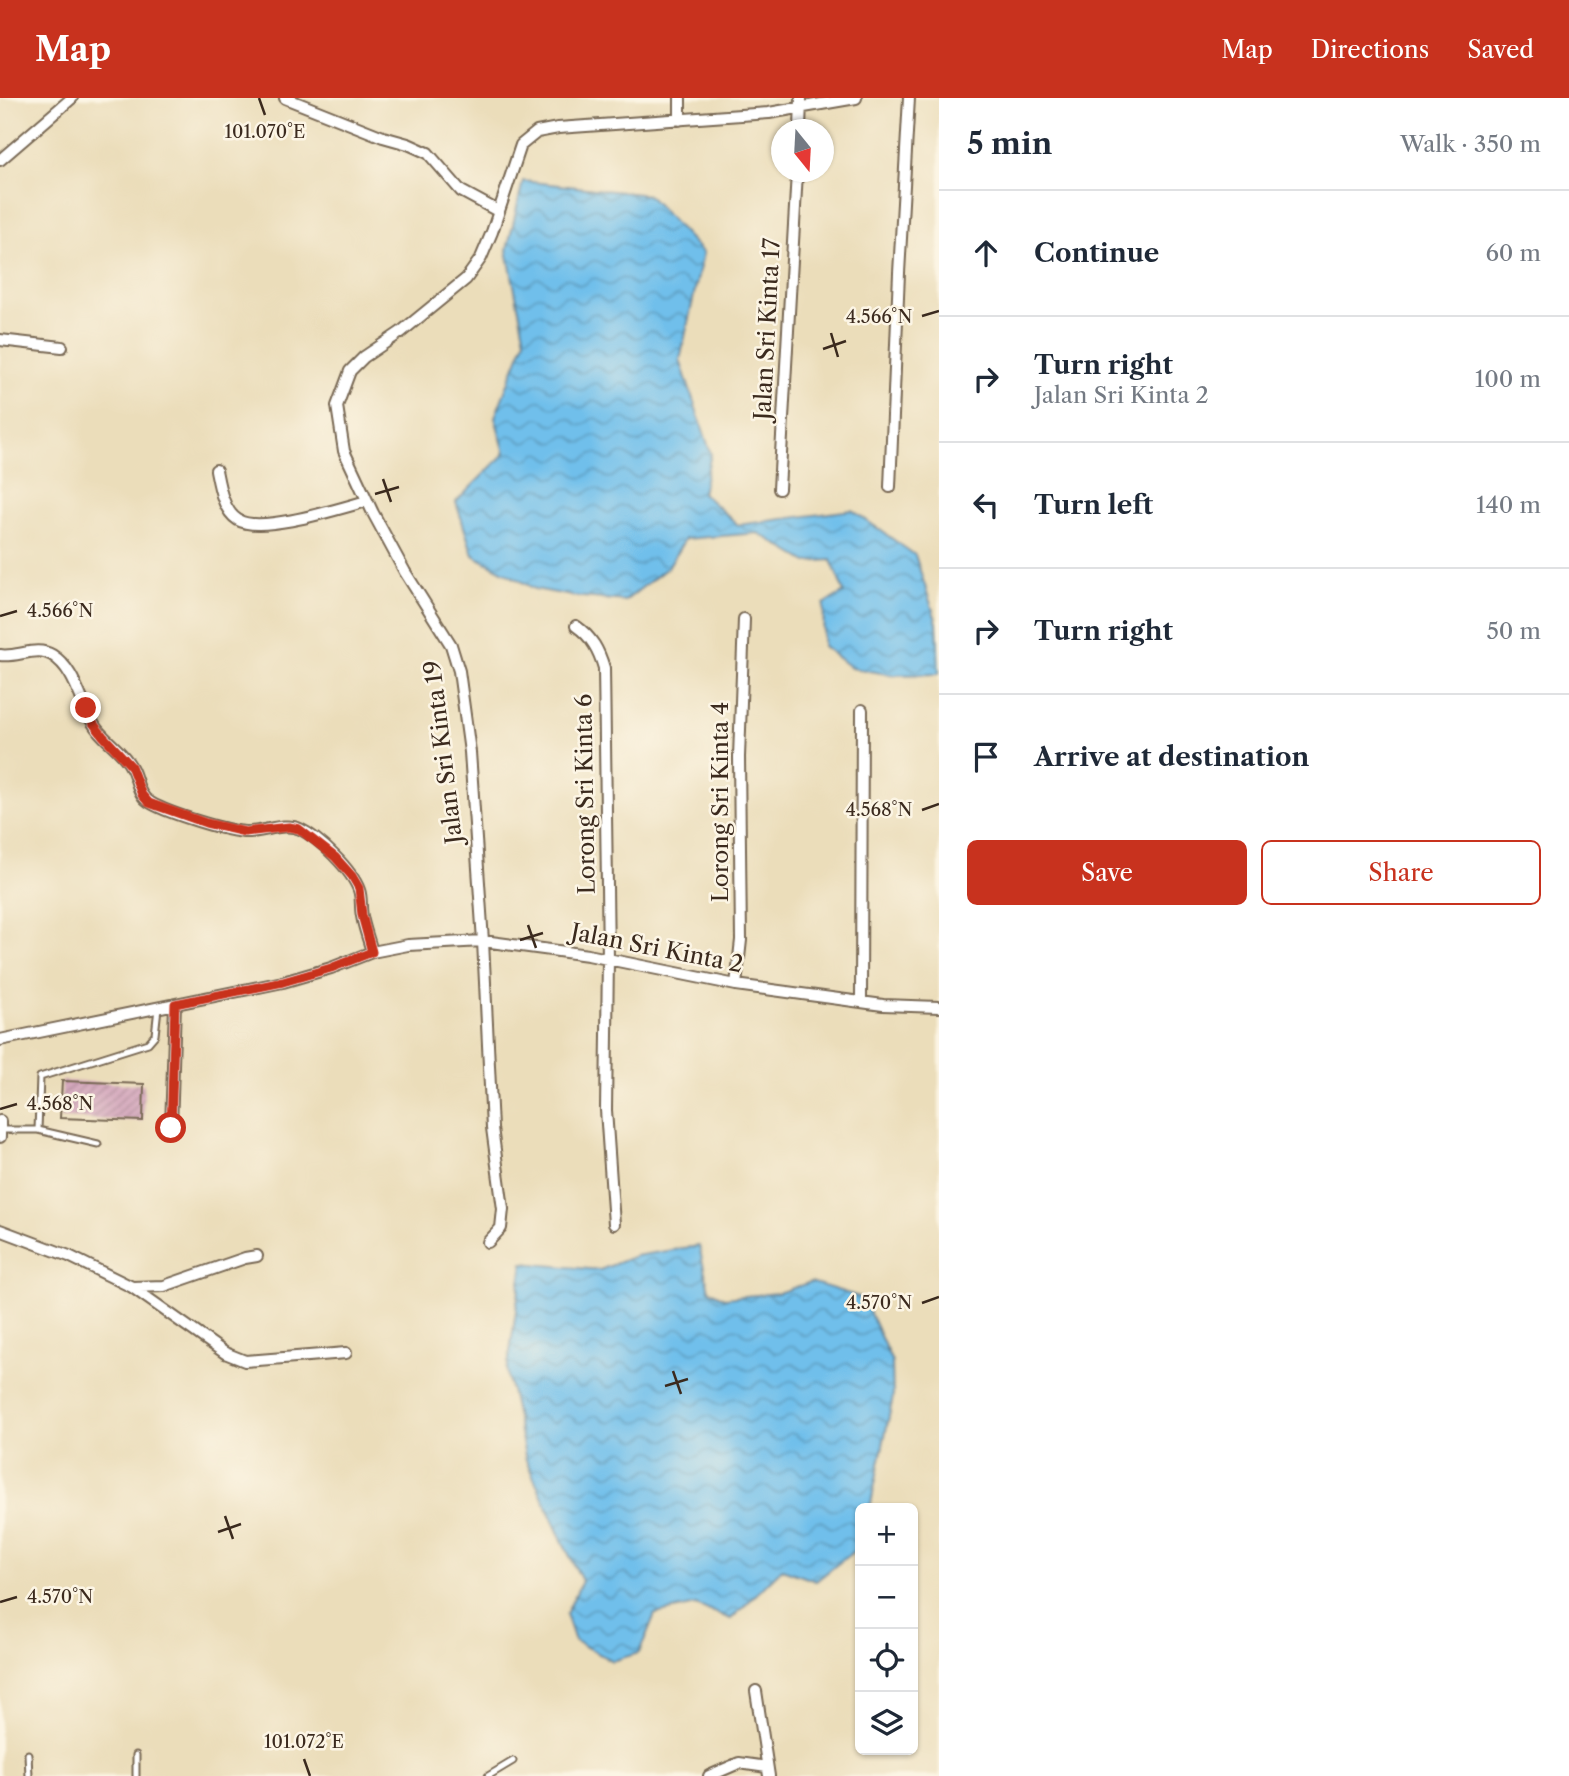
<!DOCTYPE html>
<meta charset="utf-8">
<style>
body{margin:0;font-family:"Libre Caslon Text",serif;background:#f2f2f3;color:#1f2937}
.controls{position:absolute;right:21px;bottom:21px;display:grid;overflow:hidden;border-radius:10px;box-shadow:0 2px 5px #0004}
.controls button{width:63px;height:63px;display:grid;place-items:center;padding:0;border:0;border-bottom:2px solid #e0e1e3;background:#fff;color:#1f2937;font:35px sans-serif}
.compass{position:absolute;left:771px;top:21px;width:63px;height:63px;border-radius:50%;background:#fff;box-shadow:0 2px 5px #0004;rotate:162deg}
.stop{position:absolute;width:21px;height:21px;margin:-16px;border:5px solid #c8321e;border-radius:50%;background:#fff}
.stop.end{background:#c8321e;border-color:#fff;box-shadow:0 2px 7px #0008}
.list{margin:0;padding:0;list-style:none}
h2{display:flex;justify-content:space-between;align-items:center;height:91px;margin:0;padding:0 28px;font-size:30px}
h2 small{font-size:23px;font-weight:400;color:#747a83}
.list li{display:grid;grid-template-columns:46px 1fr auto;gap:21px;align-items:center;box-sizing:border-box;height:126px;padding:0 28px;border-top:2px solid #e0e1e3}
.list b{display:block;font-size:26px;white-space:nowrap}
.list p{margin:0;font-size:23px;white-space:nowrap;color:#747a83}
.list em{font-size:23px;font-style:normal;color:#747a83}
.actions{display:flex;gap:14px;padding:21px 28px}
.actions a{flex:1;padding:16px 0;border:2px solid #c8321e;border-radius:10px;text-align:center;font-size:24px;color:#c8321e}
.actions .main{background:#c8321e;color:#fff}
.icon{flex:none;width:38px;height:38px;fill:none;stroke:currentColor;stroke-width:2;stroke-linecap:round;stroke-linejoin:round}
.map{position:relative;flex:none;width:939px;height:1678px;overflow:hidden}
header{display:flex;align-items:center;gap:42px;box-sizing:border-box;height:98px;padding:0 35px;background:#c8321e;color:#fff}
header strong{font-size:33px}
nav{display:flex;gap:38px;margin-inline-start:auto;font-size:24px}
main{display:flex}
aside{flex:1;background:#fff}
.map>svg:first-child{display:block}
</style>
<header>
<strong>Map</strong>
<nav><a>Map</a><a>Directions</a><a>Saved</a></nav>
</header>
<main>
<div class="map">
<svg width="939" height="1678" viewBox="0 0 939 1678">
<defs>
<pattern id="water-waves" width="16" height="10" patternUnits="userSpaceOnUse" patternTransform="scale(1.75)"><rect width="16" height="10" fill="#70bfeb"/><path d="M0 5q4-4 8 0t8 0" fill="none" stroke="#5d9bbe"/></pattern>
<pattern id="building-hatch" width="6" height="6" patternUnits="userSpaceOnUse" patternTransform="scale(1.75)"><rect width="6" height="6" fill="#d2a3ba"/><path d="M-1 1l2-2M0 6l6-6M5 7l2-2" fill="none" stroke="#ac8597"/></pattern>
</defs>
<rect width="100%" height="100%" fill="#fcf5e5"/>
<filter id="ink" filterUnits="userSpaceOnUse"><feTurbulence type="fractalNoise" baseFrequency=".0143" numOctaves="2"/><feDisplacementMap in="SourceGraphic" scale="14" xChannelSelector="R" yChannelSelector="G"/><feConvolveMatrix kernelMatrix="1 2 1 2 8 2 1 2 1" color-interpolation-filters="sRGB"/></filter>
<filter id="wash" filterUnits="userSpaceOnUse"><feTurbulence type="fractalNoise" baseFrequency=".00686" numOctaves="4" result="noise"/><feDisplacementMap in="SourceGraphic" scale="28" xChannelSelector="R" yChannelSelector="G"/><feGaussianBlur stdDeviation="1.57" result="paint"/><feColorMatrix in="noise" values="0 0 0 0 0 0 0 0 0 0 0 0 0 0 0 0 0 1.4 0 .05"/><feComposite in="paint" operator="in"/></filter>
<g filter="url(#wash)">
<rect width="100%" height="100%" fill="#ebddba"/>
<!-- water -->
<path fill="url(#water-waves)" stroke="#567484" stroke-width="2" d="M523 83 648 97 703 155 680 262 711 356 702 395 738 427 852 412 915 457 937 525 939 576 893 577 851 570 823 548 824 506 844 494 831 462 807 464 758 435 685 441 668 469 625 503 572 498 535 491 473 457 456 404 505 355 495 319 525 242 507 152Z
M699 1148 709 1192 724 1200 778 1195 811 1184 863 1200 892 1264 893 1299 870 1410H860V1448L816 1483 782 1471 731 1521 696 1507 655 1516 639 1555 612 1563 575 1543 566 1516 582 1483 559 1436 526 1362 507 1274 523 1165 600 1172 635 1158Z"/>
<g id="blocks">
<!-- building -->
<path fill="url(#building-hatch)" d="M62 983 144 986 143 1023 60 1020Z"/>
</g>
</g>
<g filter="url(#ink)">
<use href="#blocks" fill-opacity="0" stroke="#796955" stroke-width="2"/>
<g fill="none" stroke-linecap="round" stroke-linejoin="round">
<!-- lane casing -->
<g stroke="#796955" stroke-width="9">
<path id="lane" d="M1 1032H38
M98 1046 38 1032 40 979 148 945 155 937 158 910
M28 1656 29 1678
M136 1657V1678
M488 1678 513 1663"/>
</g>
<!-- street casing -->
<g stroke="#796955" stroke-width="14">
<path id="street" d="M285 0 383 39 408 46 428 55 461 93 498 113
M680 0V22
M800 32 801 0
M0 62 72 0
M0 242 62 249
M216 372C219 387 223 413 238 422 261 436 341 410 367 403
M890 389 899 175 909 0
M779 391 797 74
M576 528C592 539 599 553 604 570L608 861 606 1012 614 1126
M0 557C17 560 36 547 52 557 75 571 80 603 93 625 102 642 122 651 131 669 138 681 137 698 151 705 168 715 228 734 247 734 264 734 285 724 300 731 319 740 352 772 359 792 362 800 360 809 362 818 364 830 369 842 372 854
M736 887 741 842 739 659 744 521
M861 904 862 612
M0 942 283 884 331 870 372 854 408 847 483 843 588 857 736 887 883 907 939 909
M0 1023V1039
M171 1030 175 906
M0 1132 69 1158 132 1189 164 1188 245 1160 257 1158
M488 1144 501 1130 503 1111 492 1030 483 843 470 654 459 573 451 547 405 474 373 415 344 353 337 308 350 273 364 259 401 234 466 181 481 160 492 134 521 47 537 34 558 30 769 15 856 0
M132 1189 225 1255 245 1263 346 1255
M756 1593 769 1678
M709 1678 739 1665 767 1669"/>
</g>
<!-- lane -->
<use href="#lane" stroke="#fff" stroke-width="5"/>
<!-- street -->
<use href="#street" stroke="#fff" stroke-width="10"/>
</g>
</g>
<g fill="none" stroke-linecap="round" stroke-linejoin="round" filter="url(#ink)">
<!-- route -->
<path stroke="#c8321e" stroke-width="9" d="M86 610 93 625 103 638 131 668 142 697 149 705 206 725 245 734 289 729 299 731 335 759 352 778 359 790 362 817 372 854 331 870 283 884 175 906 171 1030"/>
</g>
<!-- ticks -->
<path fill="none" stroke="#3b2a1e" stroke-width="2.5" d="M259 0 265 17M922 218 939 213M831 235 838 259M823 251 846 243M383 381 391 404M375 396 399 389M0 518 17 513M922 712 939 706M528 827 536 850M520 842 543 835M0 1011 17 1006M922 1205 939 1199M673 1273 681 1296M665 1288 688 1281M225 1418 233 1441M218 1434 241 1426M0 1504 17 1499M304 1661 310 1678"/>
<g text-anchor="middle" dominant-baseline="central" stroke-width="5" stroke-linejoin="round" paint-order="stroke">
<!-- street labels -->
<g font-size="23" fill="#3b2a1e" stroke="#fcf5e5">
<text transform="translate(767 231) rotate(-87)">Jalan Sri Kinta 17</text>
<text transform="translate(443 654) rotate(-97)">Jalan Sri Kinta 19</text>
<text transform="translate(585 696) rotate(-91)">Lorong Sri Kinta 6</text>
<text transform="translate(720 704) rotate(-90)">Lorong Sri Kinta 4</text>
<text transform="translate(657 850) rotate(11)">Jalan Sri Kinta 2</text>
</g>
</g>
<g font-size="18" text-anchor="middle" fill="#3b2a1e" stroke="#fcf5e5" stroke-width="5" stroke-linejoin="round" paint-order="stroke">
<text x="265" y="40">101.070°E</text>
<text x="879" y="225">4.566°N</text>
<text x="60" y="519">4.566°N</text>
<text x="879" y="718">4.568°N</text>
<text x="60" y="1012">4.568°N</text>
<text x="879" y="1211">4.570°N</text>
<text x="60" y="1505">4.570°N</text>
<text x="304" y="1650">101.072°E</text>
</g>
</svg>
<div class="controls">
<button>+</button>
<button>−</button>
<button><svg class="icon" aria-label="locate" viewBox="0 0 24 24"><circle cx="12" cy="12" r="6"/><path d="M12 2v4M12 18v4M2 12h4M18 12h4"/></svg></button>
<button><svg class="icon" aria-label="layers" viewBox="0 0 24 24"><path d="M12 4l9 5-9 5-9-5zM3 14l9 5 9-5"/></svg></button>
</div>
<svg class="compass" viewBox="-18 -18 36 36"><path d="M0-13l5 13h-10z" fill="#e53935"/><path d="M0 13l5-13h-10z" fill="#747a83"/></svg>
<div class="stop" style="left:171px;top:1030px"></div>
<div class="stop end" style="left:86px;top:610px"></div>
</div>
<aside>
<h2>5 min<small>Walk · 350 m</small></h2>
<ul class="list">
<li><svg class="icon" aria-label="ahead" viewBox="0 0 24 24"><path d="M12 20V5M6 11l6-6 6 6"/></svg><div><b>Continue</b></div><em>60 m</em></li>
<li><svg class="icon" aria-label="right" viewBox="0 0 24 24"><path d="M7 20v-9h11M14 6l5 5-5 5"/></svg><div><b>Turn right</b><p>Jalan Sri Kinta 2</p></div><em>100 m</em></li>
<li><svg class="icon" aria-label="left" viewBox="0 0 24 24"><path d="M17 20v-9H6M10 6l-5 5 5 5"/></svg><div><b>Turn left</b></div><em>140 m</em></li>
<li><svg class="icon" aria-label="right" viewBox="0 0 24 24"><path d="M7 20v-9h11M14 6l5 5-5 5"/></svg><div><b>Turn right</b></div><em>50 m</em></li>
<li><svg class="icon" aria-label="arrive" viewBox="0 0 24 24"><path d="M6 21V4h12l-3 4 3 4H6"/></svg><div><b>Arrive at destination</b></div></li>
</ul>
<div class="actions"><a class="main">Save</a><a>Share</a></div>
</aside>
</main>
